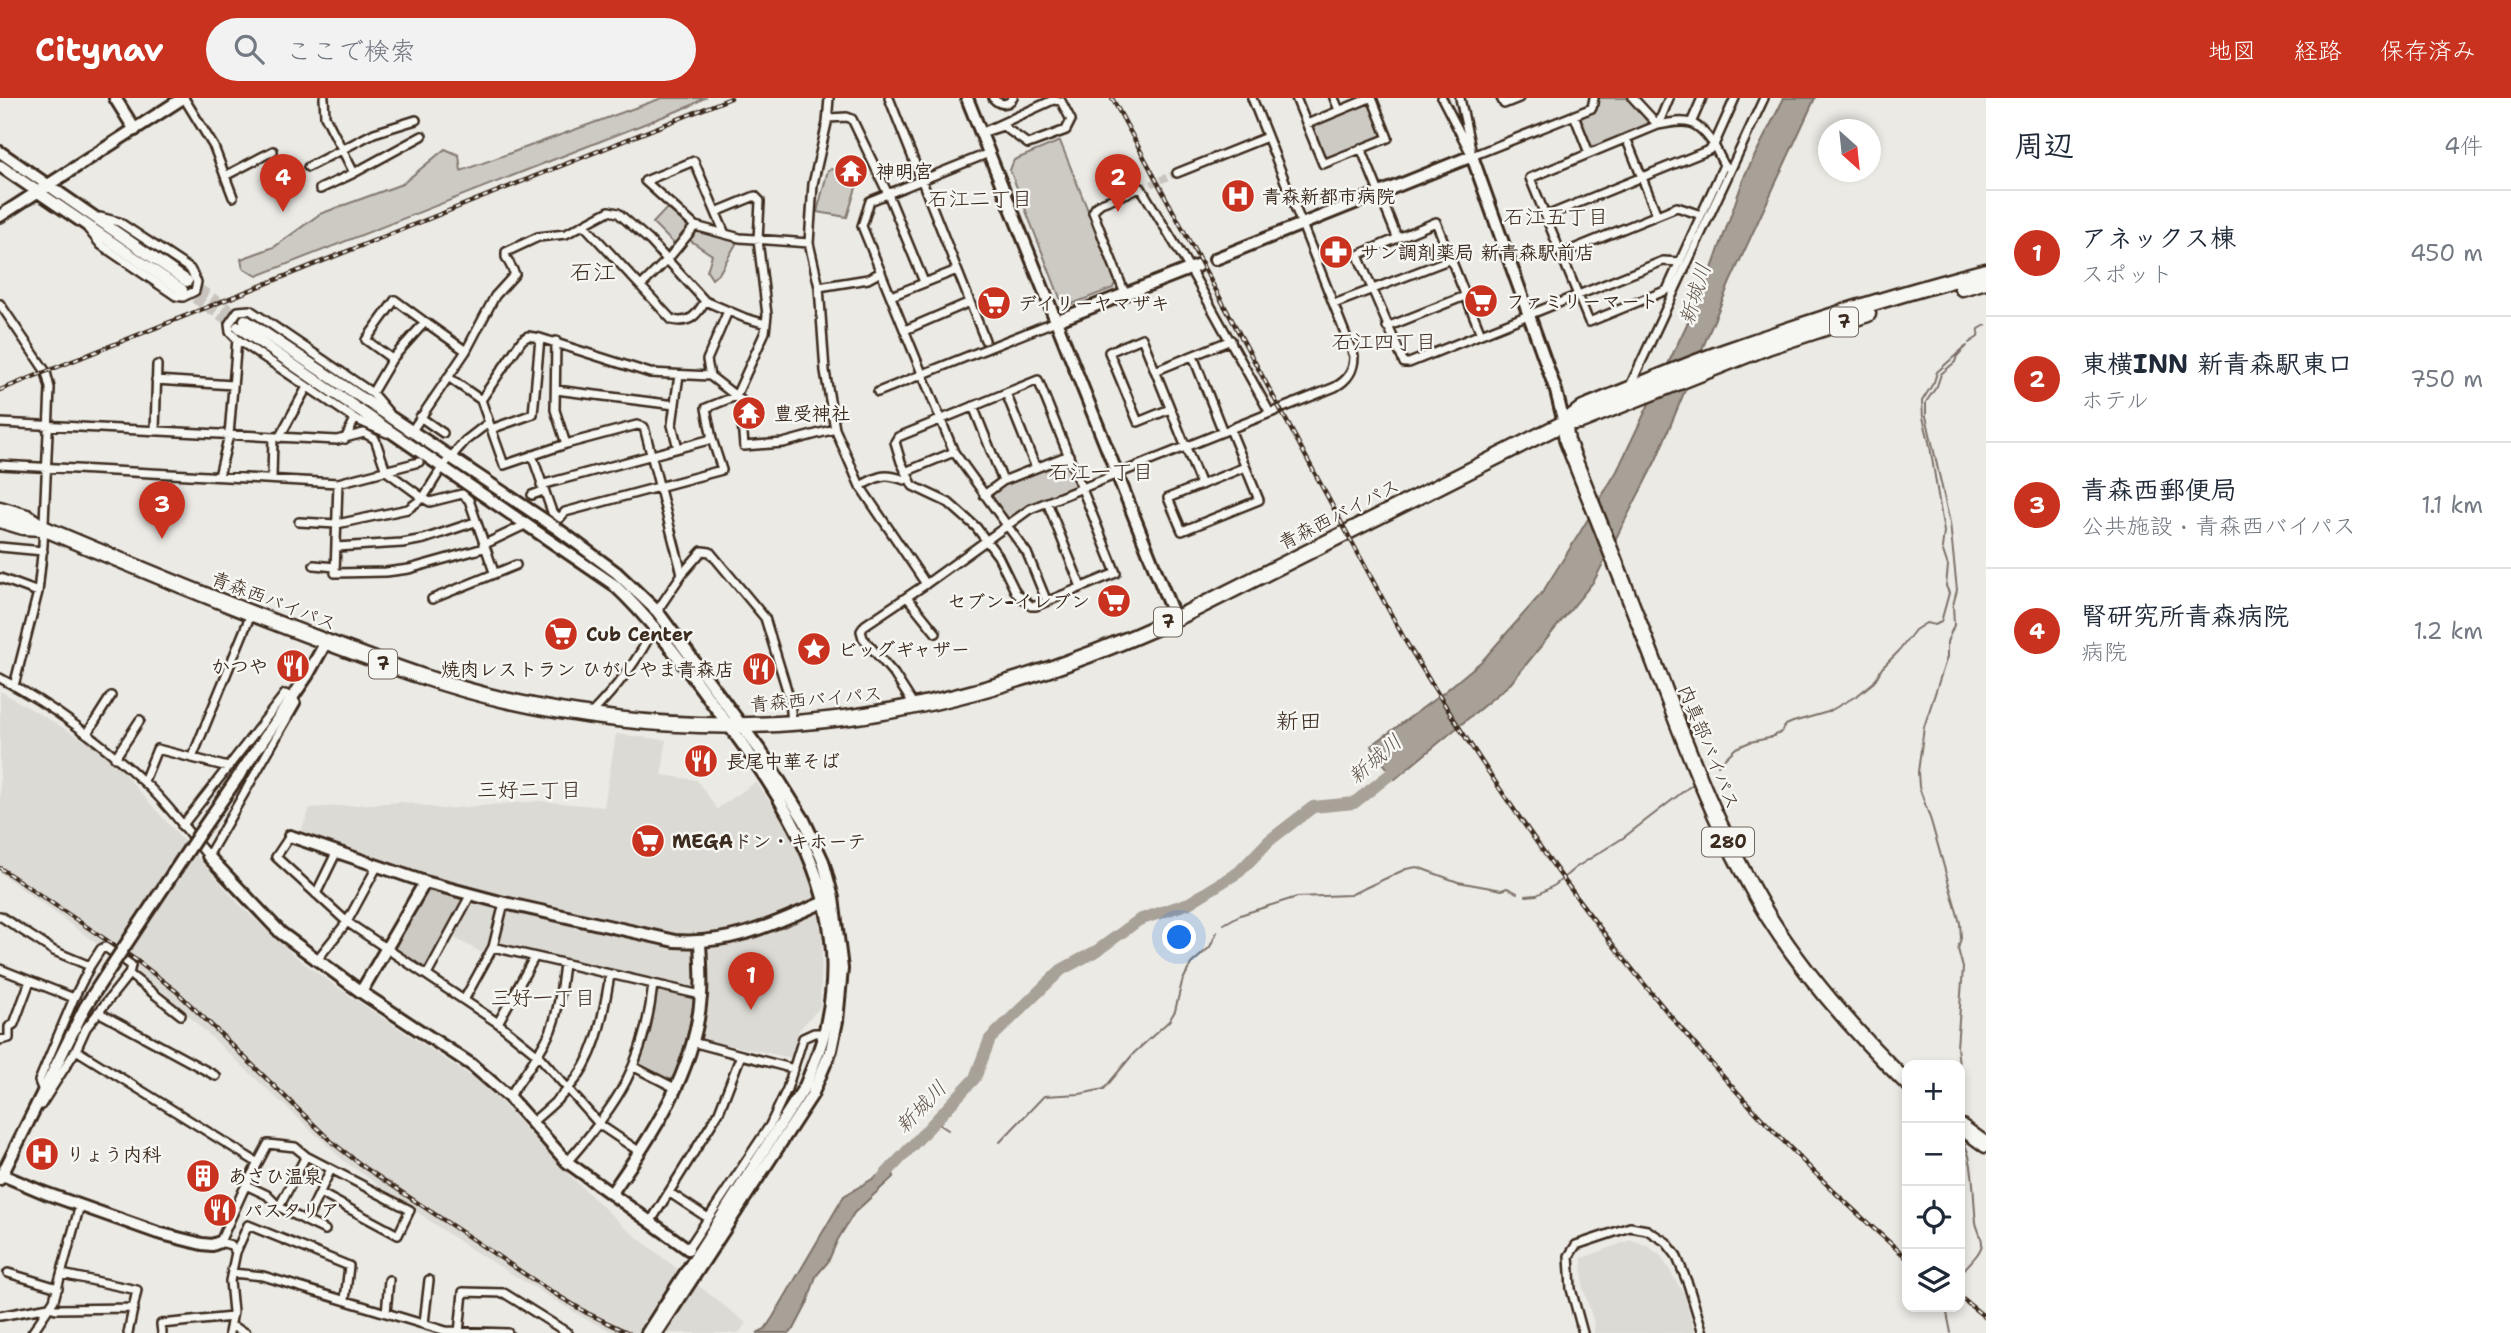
<!DOCTYPE html>
<html lang="ja">
<meta charset="utf-8">
<style>
body{margin:0;font-family:"Shantell Sans","Klee One",sans-serif;background:#f2f2f3;color:#1f2937}
.controls{position:absolute;right:21px;bottom:21px;display:grid;overflow:hidden;border-radius:14px;box-shadow:0 4px 10px #0003}
.controls button{width:63px;height:63px;display:grid;place-items:center;padding:0;border:0;border-bottom:2px solid #e0e1e3;background:#fff;color:#1f2937;font:35px sans-serif}
.compass{position:absolute;left:1818px;top:21px;width:63px;height:63px;border-radius:50%;background:#fff;box-shadow:0 4px 10px #0003;rotate:153deg}
.you{position:absolute;left:1180px;top:840px;width:24px;height:24px;margin:-18px;border:5px solid #fff;border-radius:50%;background:#1a73e8;box-shadow:0 0 0 10px #1a73e833}
.badge{display:grid;place-items:center;width:46px;height:46px;border-radius:50%;background:#c8321e;color:#fff;font-size:23px;font-weight:700}
.pin{position:absolute;translate:-50% -58px;filter:drop-shadow(0 2px 4px #0008)}
.pin::after{content:'';position:absolute;top:37px;width:24px;height:21px;background:inherit;clip-path:polygon(0 0,100% 0,50% 100%)}
.list{margin:0;padding:0;list-style:none}
h2{display:flex;justify-content:space-between;align-items:center;height:91px;margin:0;padding:0 28px;font-size:30px}
h2 small{font-size:23px;font-weight:400;color:#747a83}
.list li{display:grid;grid-template-columns:46px 1fr auto;gap:21px;align-items:center;box-sizing:border-box;height:126px;padding:0 28px;border-top:2px solid #e0e1e3}
.list b{display:block;font-size:26px;white-space:nowrap}
.list p{margin:0;font-size:23px;white-space:nowrap;color:#747a83}
.list em{font-size:23px;font-style:normal;color:#747a83}
.icon{flex:none;width:38px;height:38px;fill:none;stroke:currentColor;stroke-width:2;stroke-linecap:round;stroke-linejoin:round}
.map{position:relative;flex:none;width:1986px;height:1235px;overflow:hidden}
header{display:flex;align-items:center;gap:42px;box-sizing:border-box;height:98px;padding:0 35px;background:#c8321e;color:#fff}
header strong{font-size:33px}
nav{display:flex;gap:38px;margin-inline-start:auto;font-size:24px}
.search{width:490px;height:63px;background:#f2f2f3;display:flex;align-items:center;gap:18px;box-sizing:border-box;padding:0 24px;border-radius:38px;color:#747a83;font-size:26px}
main{display:flex}
aside{flex:1;background:#fff}
.map>svg:first-child{display:block}
</style>
<header>
<strong>Citynav</strong>
<div class="search"><svg class="icon" aria-label="search" viewBox="0 0 24 24"><circle cx="10" cy="10" r="6"/><path d="M15 15l6 6"/></svg>ここで検索</div>
<nav><a>地図</a><a>経路</a><a>保存済み</a></nav>
</header>
<main>
<div class="map">
<svg width="1986" height="1235" viewBox="0 0 1986 1235">
<rect width="100%" height="100%" fill="#ebeae5"/>
<filter id="ink" filterUnits="userSpaceOnUse"><feTurbulence type="fractalNoise" baseFrequency=".0143" numOctaves="2"/><feDisplacementMap in="SourceGraphic" scale="14" xChannelSelector="R" yChannelSelector="G"/><feConvolveMatrix kernelMatrix="1 2 1 2 8 2 1 2 1" color-interpolation-filters="sRGB"/></filter>
<g filter="url(#ink)">
<!-- built -->
<path fill="#dcdad4" d="M0 593 105 654 240 807 270 836 301 863 347 896 486 988 561 1069 624 1129 746 1225 739 1235H615L584 1220 463 1146 344 1063 162 893 0 775Z
M616 636 666 642 662 677 697 682 717 711 756 684 791 734 813 789 823 825 820 909 799 932 792 960 700 941 707 906 706 895 497 847 486 857 451 838 476 790 420 777 299 738 310 710 402 704 442 711 539 703 604 709Z
M1631 1142 1646 1147 1661 1158 1684 1196 1695 1235H1594V1225L1583 1189 1582 1160Z"/>
<!-- green -->
<path fill="#cdcac4" stroke="#847a71" stroke-width="2" d="M662 0H704L690 8 257 178 243 170 241 161 274 149 320 116 402 86 445 51 459 57 461 73Z
M1597 0H1628L1648 24 1646 29 1594 50 1590 48 1579 22Z
M1367 5 1372 7 1383 35 1380 40 1327 62 1323 60 1312 32 1313 27Z
M1060 43 1116 182 1113 190 1072 206 1060 200 1010 72 1014 62Z
M832 71 843 74 858 83 847 119 817 114 828 72Z
M667 110 691 130 676 148 653 125Z
M695 132 737 144 720 174 712 181 707 173 712 157 688 141Z
M1063 363 1068 364 1077 384 1074 390 1010 422 1006 421 991 400C999 382 1044 370 1063 363Z
M429 791 462 799 464 803 427 870 422 871 395 853 394 848 425 793Z
M659 892 692 899 694 903 685 950 675 980 670 983 642 970 639 966 650 935 656 895Z"/>
<!-- water -->
<path fill="#a8a198" stroke="#7c7167" stroke-width="2" d="M1784 0H1815L1730 184 1656 362 1594 483 1511 585 1395 681 1371 648 1443 595 1483 562 1542 495 1579 436 1617 373 1708 182 1745 77Z
M894 1068 893 1079 854 1115 837 1143 828 1164 816 1178 807 1206 794 1231 789 1235H757L765 1231 773 1219 844 1098Z"/>
<g fill="none" stroke-linecap="round" stroke-linejoin="round">
<!-- stream -->
<path stroke="#7c7167" stroke-width="2" d="M1969 245 1978 239 1979 231 1986 227
M1718 667 1736 650 1750 644 1769 640 1780 635 1786 627 1793 624 1828 614 1858 597 1874 584 1882 570 1899 553 1915 532 1926 525 1935 527 1941 524 1949 495 1946 488 1948 468 1942 450 1944 434 1930 348 1923 319 1922 303 1934 284 1937 274 1965 249
M1526 798 1537 797 1555 787 1575 770 1623 740 1693 686
M1224 826 1240 817 1297 799 1350 797 1406 771 1417 769 1458 784 1502 792 1507 790 1517 795
M1959 967 1957 949 1963 870 1958 851 1961 840 1960 825 1931 723 1919 689 1918 674 1924 629 1947 559V544L1954 527 1953 507 1957 492 1950 425 1926 318V304L1937 288 1941 276 1955 264 1957 258 1967 248
M934 1023 948 1032
M1960 1040C1975 1053 1973 1105 1976 1124 1977 1131 1982 1139 1982 1145 1982 1155 1966 1168 1960 1176
M1000 1044 1044 998 1080 996 1104 991 1134 955 1169 923 1175 913 1182 884 1191 866 1210 849 1217 834
M1949 1209 1947 1215 1951 1235"/>
<!-- river -->
<path stroke="#a8a198" stroke-width="12" d="M883 1079 975 980 990 941 1061 872 1098 852 1139 822 1189 805 1239 774 1270 742 1313 709 1354 705 1402 667"/>
<!-- street-tunnel -->
<path stroke="#c8c4bd" stroke-width="7" stroke-dasharray="7 3.5" stroke-linecap="butt" d="M1141 90 1177 75"/>
<!-- secondary-tunnel -->
<path stroke="#c8c4bd" stroke-width="10" stroke-dasharray="10 5" stroke-linecap="butt" d="M187 183 245 222
M182 192 238 229"/>
<!-- street casing -->
<g stroke="#3b2a1e" stroke-width="12">
<path id="street" d="M184 0 214 49 233 99
M324 0 325 18 354 75
M829 0 827 25 813 86 809 145 819 189 825 273 835 331 860 388 926 486 865 527 861 533 863 540 894 576 915 609
M889 0 985 242
M993 0C999 7 1007 8 1013 0
M1296 0 1323 66 1388 40 1372 0
M1334 0 1339 12
M1442 0 1472 58
M1460 0 1471 51
M1501 0 1504 6 1519 0
M1633 0 1658 27C1688 21 1696 21 1714 47
M1669 0 1658 27 1530 80 1589 224 1667 192 1724 67
M1053 2 1061 3 1071 22 1066 32 1028 46 1003 28 981 35Z
M1574 17 1589 55
M828 20 847 19 852 21 888 96 924 184
M1692 23 1702 0
M1307 26 1370 0
M1626 40 1657 117
M1714 47 1735 0
M1361 50 1397 139
M989 55 870 103 862 128 954 354 1027 455 1047 504
M1472 58 1592 10 1594 0
M308 69 374 35 416 22
M1177 75 1267 39
M225 78 273 53
M320 91 354 75 422 38
M1546 118 1709 52 1714 47 1724 67 1731 71 1764 0
M584 127 672 222C690 226 697 217 705 203
M88 131 101 147 176 198 183 199 195 193 197 184 190 171 119 124 100 119
M725 136 694 63 645 83 695 128 740 140 809 145
M1561 156 1677 109 1701 117
M641 188 668 161 695 128
M819 189 868 181 881 174
M1125 196 1093 114 1096 109 1101 105 1141 90 1190 171 1270 315
M891 198 957 172
M0 206 46 274 50 290 43 447 38 494 14 588
M1334 206 1451 161
M1387 229 1465 198
M905 232 970 204
M1481 236 1436 124 1360 156 1359 160 1404 265H1409L1663 163 1680 164
M556 243 555 312 566 346
M1193 258 1223 334
M392 261 366 242 395 202 425 224
M1155 273 1231 242
M710 278 707 262 728 213
M448 279 481 302 504 367 566 346 637 327 644 329 682 476 657 513
M156 282 233 287
M1038 282 1116 475 1036 508H1031L1016 495 998 458 976 429 949 405 913 388 901 364 895 344 898 339Z
M1630 288 1731 71
M556 292 675 307
M878 294 1056 223
M372 295 392 261 425 224 466 253
M1006 295 1036 370
M481 302 522 242 528 238 540 240
M973 308 1003 383
M1170 311 1138 324 1109 254 1142 240 1201 387
M420 319 443 335
M0 325 337 342 364 335 375 341 386 373 423 400 430 404 462 396 469 402 494 474
M491 331 533 316 540 240 650 275 710 278 741 302 745 308 742 324 744 348 783 345 835 331
M1230 331 1259 402 1182 433 1168 400 1245 369
M155 333 157 267
M411 334 466 253 495 198 515 176 506 159V154L538 139 566 136 609 113 618 115 650 143 705 203 745 220 766 226
M387 335 355 321 237 241 230 234 229 226 238 213 250 212 372 295 389 315
M279 340 307 289
M345 341 355 321
M678 350 672 327 679 277
M532 357 552 414 560 420 565 414 722 372 712 341 706 310 736 298 765 234 767 217 758 142 760 103 755 98 716 114
M0 367 338 385 419 364
M905 374 954 354
M219 378 229 337 237 241
M272 381 273 339
M338 385 335 475 386 474 409 471 484 450
M541 387 712 341
M860 388C878 379 883 374 904 382L908 380
M532 397 543 393
M984 397 1003 383 1069 357
M1047 404 1081 489
M299 424 337 426 408 411 423 400 443 368 465 343 488 325
M483 447 527 426
M0 449 43 453
M336 449 402 445 424 441 475 424
M314 467 335 469
M682 476 702 453 710 454 765 520 790 602 792 626
M0 480 38 494
M926 486 1030 411 1335 289C1348 282 1354 273 1354 258L1252 0
M907 499 936 535
M432 501 516 467
M0 580C51 607 103 645 144 684 168 706 187 733 208 758L296 605 292 599 285 596 182 728
M589 618C616 590 638 563 655 528
M87 636 111 598
M115 660 140 622
M192 660 251 516
M144 683 157 651 228 669
M290 738 276 759 347 824 498 925 538 957 600 1027 640 1054
M316 796 337 753
M504 805 493 849 701 897
M0 818 54 853 90 868 74 900 39 983 43 993
M316 863 347 824 378 767
M90 868 101 851 105 849 131 867 129 876
M0 871 74 900
M427 877 471 796
M464 902 493 849
M98 914 216 978
M498 925 534 860
M0 942 9 940V929L14 926 30 883
M692 944 794 971
M76 952 86 930 129 876 181 917
M634 969 677 991
M509 999C523 977 540 957 551 932 559 911 561 889 564 866
M38 1008 41 1007 76 952 258 1065
M531 1025C543 1015 556 1004 567 992 597 960 603 918 610 877
M306 1058 279 1109 306 1123 331 1071
M567 1064C619 1005 644 966 653 887
M246 1087 267 1097 279 1109
M670 1095 708 1120
M306 1123 325 1132
M651 1123 719 1014 741 957
M688 1151 770 1027 787 991 803 940 814 935H824
M236 1154 248 1127 349 1168 345 1202
M8 1175 58 1190
M232 1175 263 1178 446 1233 508 1235
M62 1176 137 1192 128 1235
M386 1215 389 1182
M0 1218 49 1209 56 1211 134 1210
M424 1225 429 1182
M231 1228 246 1235
M32 1235 54 1202 80 1107
M162 1235 161 1226 232 1219
M229 1235 233 1214 230 1183 236 1154 231 1147 220 1144 243 1093 268 1046 295 1049 306 1058 410 1112 398 1137 320 1095
M459 1235 463 1194 504 1195 568 1235
M1583 1235 1571 1191 1569 1158 1576 1147 1630 1129 1647 1132 1666 1144 1676 1157 1688 1186 1703 1235"/>
</g>
<!-- secondary casing -->
<g stroke="#3b2a1e" stroke-width="16">
<path id="secondary" d="M115 0 135 32
M967 0 1175 521
M0 54 187 183
M0 68 182 192
M0 118 183 0
M1215 161 1472 58 1556 293 1564 325
M245 222 555 429 617 475 657 513 762 655 804 722 823 763 833 800 842 871 837 923 831 952 812 997 657 1235
M1056 223 1197 168
M238 229 613 486C653 523 683 566 715 609 785 702 853 799 827 922 823 945 814 966 805 988L647 1235
M199 736 307 578 326 544
M290 738 425 784 500 804 675 843C735 847 777 824 831 801
M208 758 281 835 361 894 472 967 509 999 567 1064 688 1151
M361 894 425 784
M0 1076 45 1095 158 1135 202 1146 212 1147 220 1144
M0 1081 85 909 109 872
M611 1096C653 1035 695 975 701 898 702 881 701 862 700 845"/>
</g>
<!-- highway casing -->
<g stroke="#3b2a1e" stroke-width="19">
<path id="highway" d="M1962 190 1986 183
M1564 325 1567 343C1595 414 1624 485 1651 556 1685 645 1718 736 1768 818 1807 880 1855 934 1907 985
M1565 325 1581 323 1770 248 1868 216
M0 411 27 419 43 430C136 469 229 508 324 543 383 565 443 588 505 602 744 656 953 622 1175 521L1564 325 1583 310C1631 291 1678 270 1726 253 1812 223 1898 196 1986 173
M0 422 23 429 42 430
M1960 1028 1986 1047"/>
</g>
<!-- street -->
<use href="#street" stroke="#f6f6f2" stroke-width="7"/>
<!-- secondary -->
<use href="#secondary" stroke="#f6f6f2" stroke-width="10"/>
<!-- highway -->
<use href="#highway" stroke="#f6f6f2" stroke-width="14"/>
<!-- rail casing -->
<g stroke="#3b2a1e" stroke-width="4.5">
<path id="rail" d="M1112 0 1406 544C1543 771 1706 986 1907 1160
M0 292 731 0
M0 770 136 862 176 893 333 1045 364 1069 547 1191 587 1215 629 1235
M1960 1199 1986 1220"/>
</g>
<!-- rail -->
<use href="#rail" stroke="#f6f6f2" stroke-width="2" stroke-dasharray="5" stroke-linecap="butt"/>
<!-- secondary-bridge casing -->
<g stroke="#3b2a1e" stroke-width="16" stroke-linecap="butt">
<path id="secondary-bridge" d="M109 872 199 736"/>
</g>
<!-- secondary-bridge -->
<use href="#secondary-bridge" stroke="#f6f6f2" stroke-width="10"/>
</g>
</g>
<!-- icons -->
<defs>
<g id="temple-disc" transform="scale(1.75)"><circle r="9.5" fill="#c8321e" stroke="#f6f6f2"/><path d="M0-6L5-2H3V0L6.5 2.5H4V6H1.5V3h-3V6H-4V2.5H-6.5L-3 0V-2H-5Z" fill="#fff"/></g>
<g id="hospital-disc" transform="scale(1.75)"><circle r="9.5" fill="#c8321e" stroke="#f6f6f2"/><path d="M-5-5h3v3.5h4V-5h3V5h-3V1.5h-4V5h-3Z" fill="#fff"/></g>
<g id="pharmacy-disc" transform="scale(1.75)"><circle r="9.5" fill="#c8321e" stroke="#f6f6f2"/><path d="M-2-6h4v4h4v4h-4v4h-4v-4h-4v-4h4Z" fill="#fff"/></g>
<g id="supermarket-disc" transform="scale(1.75)"><circle r="9.5" fill="#c8321e" stroke="#f6f6f2"/><path d="M-6-5.5h2.5l.6 2H6L4.5 2H-2.5L-4.4-4H-6ZM-1.5 3.2a1.3 1.3 0 1 0 .1 0ZM3 3.2a1.3 1.3 0 1 0 .1 0Z" fill="#fff"/></g>
<g id="sight-disc" transform="scale(1.75)"><circle r="9.5" fill="#c8321e" stroke="#f6f6f2"/><path d="M0-6L1.8-2.2L6-1.7L2.9 1.2L3.7 5.4L0 3.3L-3.7 5.4L-2.9 1.2L-6-1.7L-1.8-2.2Z" fill="#fff"/></g>
<g id="restaurant-disc" transform="scale(1.75)"><circle r="9.5" fill="#c8321e" stroke="#f6f6f2"/><path d="M-5-6h1v4h1v-4h1v4h1v-4h1v5L-1.5 .5V6h-2V.5L-5-1ZM5-6V6H3V1.5H1.5Q1.5-4 5-6Z" fill="#fff"/></g>
<g id="building-disc" transform="scale(1.75)"><circle r="9.5" fill="#c8321e" stroke="#f6f6f2"/><path d="M-4-6H4V6H1V3H-1V6H-4ZM-2.5-4.3h1.7v1.8h-1.7ZM.8-4.3h1.7v1.8H.8ZM-2.5-1h1.7V.8h-1.7ZM.8-1h1.7V.8H.8Z" fill="#fff"/></g>
</defs>
<g fill-rule="evenodd">
<use href="#temple-disc" x="851" y="73"/>
<use href="#hospital-disc" x="1238" y="98"/>
<use href="#pharmacy-disc" x="1336" y="154"/>
<use href="#supermarket-disc" x="1481" y="203"/>
<use href="#supermarket-disc" x="994" y="205"/>
<use href="#temple-disc" x="749" y="315"/>
<use href="#supermarket-disc" x="1114" y="503"/>
<use href="#supermarket-disc" x="561" y="536"/>
<use href="#sight-disc" x="814" y="551"/>
<use href="#restaurant-disc" x="293" y="568"/>
<use href="#restaurant-disc" x="759" y="571"/>
<use href="#restaurant-disc" x="701" y="663"/>
<use href="#supermarket-disc" x="648" y="743"/>
<use href="#hospital-disc" x="42" y="1056"/>
<use href="#building-disc" x="203" y="1078"/>
<use href="#restaurant-disc" x="220" y="1112"/>
</g>
<g text-anchor="middle" dominant-baseline="central" stroke-width="5" stroke-linejoin="round" paint-order="stroke">
<!-- shield labels -->
<g fill="#f6f6f2" stroke="#73675e" stroke-width="2">
<rect x="1830" y="209.5" width="28" height="29" rx="5"/>
<rect x="1154" y="509.5" width="28" height="29" rx="5"/>
<rect x="369" y="551.5" width="28" height="29" rx="5"/>
<rect x="1702" y="729.5" width="52" height="29" rx="5"/>
</g>
<g font-size="18" font-weight="bold" fill="#3b2a1e">
<text x="1844" y="224">7</text>
<text x="1168" y="524">7</text>
<text x="383" y="566">7</text>
<text x="1728" y="744">280</text>
</g>
<!-- poi labels -->
<g font-size="19" font-weight="bold" fill="#3b2a1e" stroke="#f6f6f2" text-anchor="start">
<text x="876" y="73">神明宮</text>
<text x="1262" y="98">青森新都市病院</text>
<text x="1360" y="154">サン調剤薬局 新青森駅前店</text>
<text x="1506" y="203">ファミリーマート</text>
<text x="1018" y="205">デイリーヤマザキ</text>
<text x="774" y="315">豊受神社</text>
<text x="1090" y="503" text-anchor="end">セブン-イレブン</text>
<text x="586" y="536">Cub Center</text>
<text x="838" y="551">ビッグギャザー</text>
<text x="268" y="568" text-anchor="end">かつや</text>
<text x="734" y="571" text-anchor="end">焼肉レストラン ひがしやま青森店</text>
<text x="726" y="663">長尾中華そば</text>
<text x="672" y="743">MEGAドン・キホーテ</text>
<text x="66" y="1056">りょう内科</text>
<text x="228" y="1078">あさひ温泉</text>
<text x="244" y="1112">パスタリア</text>
</g>
<!-- street labels -->
<g font-size="19" fill="#3b2a1e" stroke="#f6f6f2">
<text transform="translate(1339 416) rotate(-27)">青森西バイパス</text>
<text transform="translate(274 503) rotate(21)">青森西バイパス</text>
<text transform="translate(816 601) rotate(-5)">青森西バイパス</text>
<text transform="translate(1709 649) rotate(68)">内真部バイパス</text>
</g>
<!-- neighbourhood labels -->
<g font-size="21" fill="#3b2a1e" stroke="#f6f6f2">
<text x="980" y="101">石江二丁目</text>
<text x="1556" y="119">石江五丁目</text>
<text x="1384" y="244">石江四丁目</text>
<text x="1101" y="374">石江一丁目</text>
<text x="529" y="692">三好二丁目</text>
<text x="543" y="900">三好一丁目</text>
</g>
<!-- water labels -->
<g font-size="21" font-style="italic" fill="#615449" stroke="#f6f6f2">
<text transform="translate(1695 196) rotate(-73)">新城川</text>
<text transform="translate(1375 661) rotate(-41)">新城川</text>
<text transform="translate(921 1009) rotate(-46)">新城川</text>
</g>
<!-- quarter labels -->
<g font-size="23" fill="#3b2a1e" stroke="#f6f6f2">
<text x="593" y="174">石江</text>
<text x="1299" y="623">新田</text>
</g>
</g>
</svg>
<div class="controls">
<button>+</button>
<button>−</button>
<button><svg class="icon" aria-label="locate" viewBox="0 0 24 24"><circle cx="12" cy="12" r="6"/><path d="M12 2v4M12 18v4M2 12h4M18 12h4"/></svg></button>
<button><svg class="icon" aria-label="layers" viewBox="0 0 24 24"><path d="M12 4l9 5-9 5-9-5zM3 14l9 5 9-5"/></svg></button>
</div>
<svg class="compass" viewBox="-18 -18 36 36"><path d="M0-13l5 13h-10z" fill="#e53935"/><path d="M0 13l5-13h-10z" fill="#747a83"/></svg>
<div class="you"></div>
<div class="pin badge" style="left:751px;top:912px">1</div>
<div class="pin badge" style="left:1118px;top:114px">2</div>
<div class="pin badge" style="left:162px;top:441px">3</div>
<div class="pin badge" style="left:283px;top:114px">4</div>
</div>
<aside>
<h2>周辺<small>4件</small></h2>
<ul class="list">
<li><span class="badge">1</span><div><b>アネックス棟</b><p>スポット</p></div><em>450 m</em></li>
<li><span class="badge">2</span><div><b>東横INN 新青森駅東口</b><p>ホテル</p></div><em>750 m</em></li>
<li><span class="badge">3</span><div><b>青森西郵便局</b><p>公共施設 · 青森西バイパス</p></div><em>1.1 km</em></li>
<li><span class="badge">4</span><div><b>腎研究所青森病院</b><p>病院</p></div><em>1.2 km</em></li>
</ul>
</aside>
</main>
